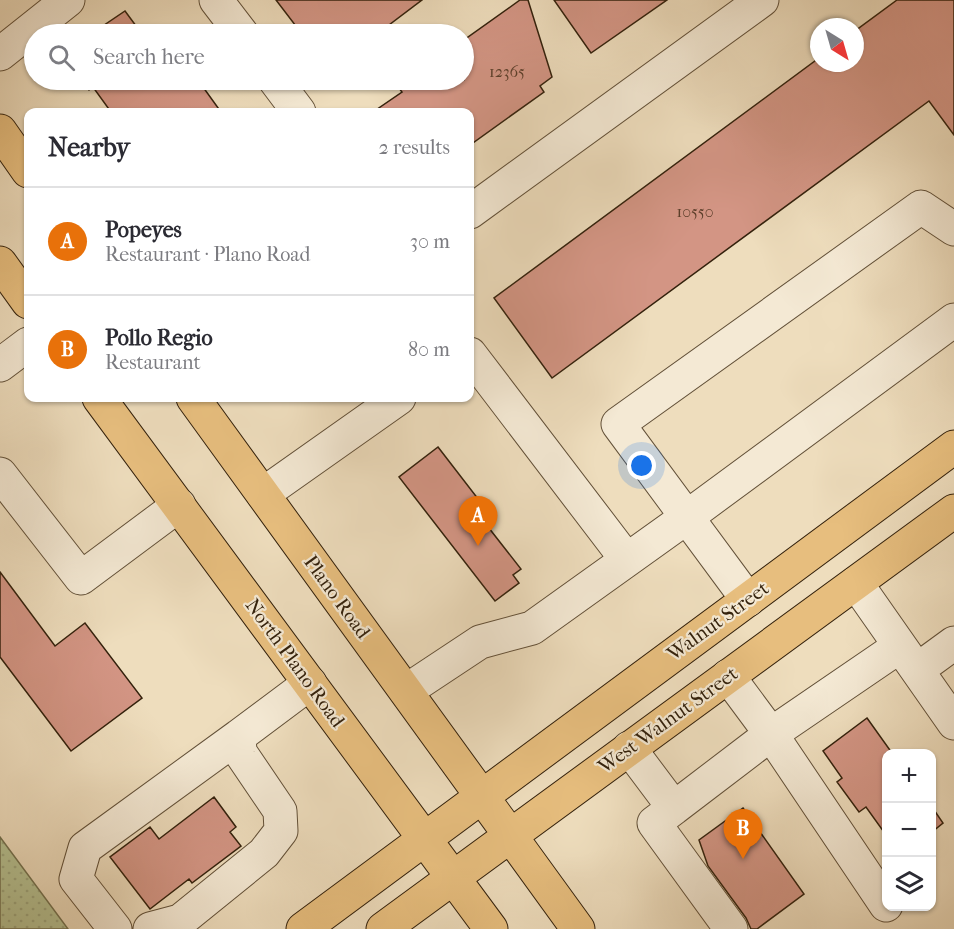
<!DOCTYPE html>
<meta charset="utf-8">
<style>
body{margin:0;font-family:"IM FELL French Canon",serif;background:#f7f7f7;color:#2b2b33}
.controls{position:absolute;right:18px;bottom:18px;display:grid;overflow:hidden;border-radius:12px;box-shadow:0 2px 4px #0004}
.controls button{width:54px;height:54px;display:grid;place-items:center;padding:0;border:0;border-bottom:2px solid #e1e1e2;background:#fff;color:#2b2b33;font:30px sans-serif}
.compass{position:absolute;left:810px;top:18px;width:54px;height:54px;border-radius:50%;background:#fff;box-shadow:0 2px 4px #0004;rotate:143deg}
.you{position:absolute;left:642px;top:466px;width:21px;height:21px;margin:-15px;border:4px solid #fff;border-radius:50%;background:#1a73e8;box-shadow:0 0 0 9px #1a73e833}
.badge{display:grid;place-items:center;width:39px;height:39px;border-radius:50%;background:#b45309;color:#fff;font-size:20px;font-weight:700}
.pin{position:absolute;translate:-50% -50px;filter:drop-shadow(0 2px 3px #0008)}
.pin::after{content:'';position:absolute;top:32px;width:21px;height:18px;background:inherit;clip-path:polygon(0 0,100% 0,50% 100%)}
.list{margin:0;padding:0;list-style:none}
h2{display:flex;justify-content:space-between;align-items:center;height:78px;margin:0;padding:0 24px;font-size:26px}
h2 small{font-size:20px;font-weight:400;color:#7c7c81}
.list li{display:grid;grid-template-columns:39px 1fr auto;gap:18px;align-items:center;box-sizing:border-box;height:108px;padding:0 24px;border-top:2px solid #e1e1e2}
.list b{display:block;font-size:22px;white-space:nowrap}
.list p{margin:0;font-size:20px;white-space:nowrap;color:#7c7c81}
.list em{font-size:20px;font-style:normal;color:#7c7c81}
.icon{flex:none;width:33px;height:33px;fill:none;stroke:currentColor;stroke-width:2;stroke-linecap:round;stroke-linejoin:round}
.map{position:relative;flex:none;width:954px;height:929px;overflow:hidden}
.search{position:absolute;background:#fff;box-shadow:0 2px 4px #0004;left:24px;top:24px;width:450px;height:66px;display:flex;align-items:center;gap:15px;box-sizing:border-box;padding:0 21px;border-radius:33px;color:#7c7c81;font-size:22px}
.panel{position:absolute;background:#fff;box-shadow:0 2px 4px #0004;left:24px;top:108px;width:450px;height:294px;border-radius:12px}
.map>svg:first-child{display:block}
</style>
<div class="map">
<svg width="954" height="929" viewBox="0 0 954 929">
<defs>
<pattern id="grass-dots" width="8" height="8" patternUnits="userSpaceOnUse" patternTransform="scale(1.5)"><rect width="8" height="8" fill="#b6c293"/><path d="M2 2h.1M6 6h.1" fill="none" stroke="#9da67e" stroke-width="1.8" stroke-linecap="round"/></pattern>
</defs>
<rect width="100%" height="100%" fill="#eeddbd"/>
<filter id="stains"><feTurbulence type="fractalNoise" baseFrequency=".00333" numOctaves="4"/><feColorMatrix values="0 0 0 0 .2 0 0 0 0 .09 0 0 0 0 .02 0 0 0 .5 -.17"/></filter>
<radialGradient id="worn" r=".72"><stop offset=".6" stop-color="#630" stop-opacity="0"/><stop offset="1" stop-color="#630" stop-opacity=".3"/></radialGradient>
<!-- grass -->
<path fill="url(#grass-dots)" stroke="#747250" stroke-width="1.5" d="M0 837 68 929H0Z"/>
<!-- building -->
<path fill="#d39584" stroke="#33210c" stroke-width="1.5" d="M276 0H422L377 34H302Z
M520 0H528L552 77 540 86 544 92 470 145V112H373L402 92 393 80H464V40Z
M554 0H667L591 53Z
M897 0H954V135L929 101 552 378 494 298 819 58V63H855V31Z
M125 11 142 34H91Z
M82 80H198L221 112H111L93 87 89 90Z
M438 447 492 517 485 523 521 569 513 575 519 583 495 601 399 477Z
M0 572 55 646 85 623 142 698 71 751 0 657Z
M867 718 892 753H886V835L866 807 859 812 837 782 842 778 823 751Z
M214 797 236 827 230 832 241 846 192 883 189 879 150 909 110 857 150 827 159 839Z
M932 807 943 823 932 832Z
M743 808 804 894 757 929H751L746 918 708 866 699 840Z"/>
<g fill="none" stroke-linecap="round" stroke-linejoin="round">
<!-- minor casing -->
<g stroke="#625038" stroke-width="35">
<path id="minor" d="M216 0 242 34
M0 54 68 0
M275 80 299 112
M470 212 762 0
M470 354 627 560
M0 365 28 344
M0 474 81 578 179 505
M263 494 399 398
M856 583 954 723
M748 600 618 424 921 207 954 229
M917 670 954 643
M406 691 480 642 532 628 687 517 954 320
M629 748 674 808 654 823 731 929
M674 808 771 734 728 676
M886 905 771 734 900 646
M115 929 76 879 85 848 239 736
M150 929 180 921 264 853 281 831 280 811 240 752 239 736 310 683"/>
</g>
<!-- major casing -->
<g stroke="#33210c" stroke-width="35">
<path id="major" d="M0 131 28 171
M0 263 28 302
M99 398 491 929
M193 398 578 929
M303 929 954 447
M383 929 954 511"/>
</g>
<!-- minor -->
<use href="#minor" stroke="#f4e9d4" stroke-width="33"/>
<!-- major -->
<use href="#major" stroke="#e7be7e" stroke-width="33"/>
</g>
<g text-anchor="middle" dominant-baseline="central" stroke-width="4.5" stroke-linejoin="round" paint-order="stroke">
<!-- number labels -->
<g font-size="16" fill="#5b3e2a">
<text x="507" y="71">12365</text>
<text x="695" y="211">10550</text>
</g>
<!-- street labels -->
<g font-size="20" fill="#33210c" stroke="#f4e9d4">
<text transform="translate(337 597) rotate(54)">Plano Road</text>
<text transform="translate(718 621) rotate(-36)">Walnut Street</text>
<text transform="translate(295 663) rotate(54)">North Plano Road</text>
<text transform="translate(668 720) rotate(-36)">West Walnut Street</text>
</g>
</g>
<rect width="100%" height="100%" filter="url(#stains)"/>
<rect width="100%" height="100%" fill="url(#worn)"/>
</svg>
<div class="controls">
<button>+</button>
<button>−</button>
<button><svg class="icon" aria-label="layers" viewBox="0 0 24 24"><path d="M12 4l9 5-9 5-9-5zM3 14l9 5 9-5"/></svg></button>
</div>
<svg class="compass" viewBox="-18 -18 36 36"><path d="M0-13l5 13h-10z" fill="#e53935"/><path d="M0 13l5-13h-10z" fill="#7c7c81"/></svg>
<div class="you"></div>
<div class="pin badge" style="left:478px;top:546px;background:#e8710a">A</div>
<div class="pin badge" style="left:743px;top:859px;background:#e8710a">B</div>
<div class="search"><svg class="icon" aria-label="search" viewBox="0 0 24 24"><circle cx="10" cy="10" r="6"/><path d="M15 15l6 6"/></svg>Search here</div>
<section class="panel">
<h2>Nearby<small>2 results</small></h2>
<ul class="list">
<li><span class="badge" style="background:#e8710a">A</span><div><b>Popeyes</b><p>Restaurant · Plano Road</p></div><em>30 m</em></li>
<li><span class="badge" style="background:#e8710a">B</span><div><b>Pollo Regio</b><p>Restaurant</p></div><em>80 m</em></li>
</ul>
</section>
</div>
